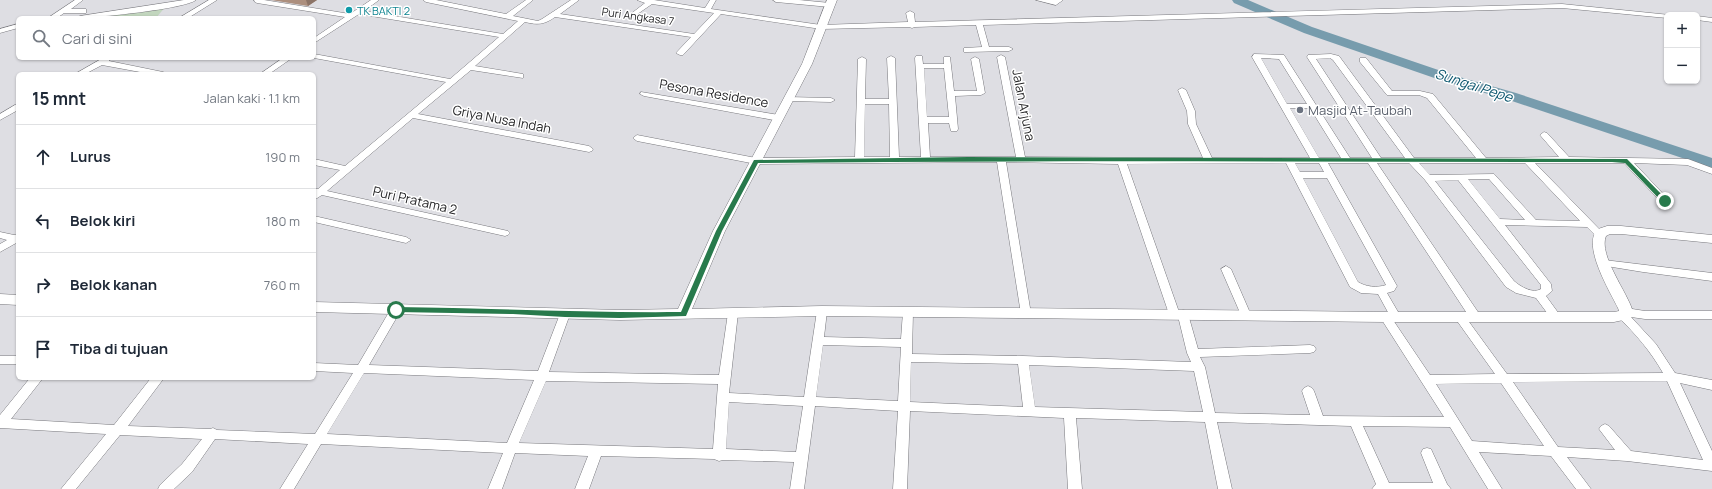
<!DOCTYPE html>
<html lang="id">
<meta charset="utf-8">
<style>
body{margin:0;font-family:Manrope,sans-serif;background:#f2f2f3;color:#1f2937}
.controls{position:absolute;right:12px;top:12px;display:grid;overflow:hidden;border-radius:6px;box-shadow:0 1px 3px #0004}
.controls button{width:36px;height:36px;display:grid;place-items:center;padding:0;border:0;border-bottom:1px solid #e0e1e3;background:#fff;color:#1f2937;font:20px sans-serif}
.stop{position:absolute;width:12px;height:12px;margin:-9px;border:3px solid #287a4c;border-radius:50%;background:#fff}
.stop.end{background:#287a4c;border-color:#fff;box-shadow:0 1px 4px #0008}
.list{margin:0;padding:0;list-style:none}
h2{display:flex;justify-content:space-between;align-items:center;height:52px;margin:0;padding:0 16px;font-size:17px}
h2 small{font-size:13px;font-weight:400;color:#747a83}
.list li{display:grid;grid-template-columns:26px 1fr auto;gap:12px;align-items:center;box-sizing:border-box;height:64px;padding:0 16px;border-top:1px solid #e0e1e3}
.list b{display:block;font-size:15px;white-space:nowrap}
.list em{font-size:13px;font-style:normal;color:#747a83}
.icon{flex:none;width:22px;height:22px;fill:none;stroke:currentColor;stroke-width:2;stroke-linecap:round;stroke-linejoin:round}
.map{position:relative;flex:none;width:1712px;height:489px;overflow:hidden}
.search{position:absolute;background:#fff;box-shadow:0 1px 3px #0004;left:16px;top:16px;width:300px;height:44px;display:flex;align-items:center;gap:10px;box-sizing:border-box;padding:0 14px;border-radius:6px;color:#747a83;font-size:15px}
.panel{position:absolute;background:#fff;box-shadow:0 1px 3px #0004;left:16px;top:72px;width:300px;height:308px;border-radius:6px}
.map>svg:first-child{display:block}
</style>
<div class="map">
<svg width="1712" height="489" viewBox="0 0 1712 489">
<rect width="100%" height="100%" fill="#dedee3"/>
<!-- green -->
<path fill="#c2d6be" d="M166 6 156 18H84Z"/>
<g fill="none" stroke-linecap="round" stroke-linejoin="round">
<!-- river -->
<path fill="#779cad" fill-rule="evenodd" d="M1232 0H1248L1312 27 1456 76 1516 93 1712 158V168L1506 99 1446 82 1304 33 1234 3Z"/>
<!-- minor casing -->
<g stroke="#78787d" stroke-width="1">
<path id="minor" d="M75 0H83L71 9H86V13H64L57 18H48Z
M184 0H196C185 9 95 18 76 18L80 16Z
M209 0H217L188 18H179Z
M254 0H264L350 14 371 0H379L364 11 503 34 518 21 426 2 423 0H436L506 14 526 0H533L513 16 538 21 542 19 571 0H579L560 14 694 34 714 13 652 4 636 15 632 13 645 3 637 0H654L705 8 710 0H716L711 9 821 25 908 22 906 13 910 11 914 13 915 22 1562 4 1670 15H1667V18L1562 8 983 25 989 47H1009L1013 49 1009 51 967 52H964V48L982 47 976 25 915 27 912 28 909 27 821 29 721 14 683 55H680L676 53 691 37 555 17C544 25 537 25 525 22L475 66 523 74V78L471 70 418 114 589 146 593 149 592 151 589 152 413 118 327 191 508 231 510 233 508 235 505 236 322 195 314 200V189H318L340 170 314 165V159L345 166 446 82 314 58H313L314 54 450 79 499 37 359 14 314 43V38L345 17 257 3 255 2Z
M773 0H799L830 3 834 5 830 7 776 2Z
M1036 0H1063L1056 5Z
M1697 16 1712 18V22L1697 20Z
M18 24V28L0 33V29Z
M1254 54 1284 55 1350 158H1372L1307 57 1308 55 1331 54 1339 56 1414 158H1476L1427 98 1419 95H1387L1360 62V58H1366L1392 91H1420L1433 94 1486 158 1559 157 1540 135 1544 132 1547 133 1569 157 1688 159 1712 168V174L1687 165 1634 163 1668 199 1670 201 1665 204 1662 203 1624 163H1535L1604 234 1602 236H1596L1587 227 1505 225 1551 284 1552 291 1546 296 1562 318 1561 321H1553L1536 298 1516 293 1506 287 1425 180 1409 163H1377L1480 315 1481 318 1480 321H1472L1368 163H1328L1397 286 1394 291 1387 293 1401 317 1400 320H1393L1430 375 1495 374 1455 318 1456 315H1464L1507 374 1663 373C1651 352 1636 334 1619 318L1618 315 1622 309 1626 308 1645 311H1712V319H1645L1631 317 1656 344 1675 373 1712 380V390L1680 383 1712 451V471L1627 461 1567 457 1591 489H1576L1551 456 1479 452 1502 489H1488L1450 427 1363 426 1389 483H1433L1421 453 1423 449 1427 448 1431 449 1447 484 1451 489H1372L1376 484 1351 426 1217 422 1232 489H1218L1205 422 1076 418 1082 489H1068L1064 418 910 411 907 489H893L898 411 815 406 804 489H790L794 462 723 460 719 461 714 459 601 456 589 489H575L588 456 515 453 502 489H488L503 453 321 444 294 489H280L308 444 215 439 192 472 174 489H158L160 485 182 464 202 439 120 435 76 489H61L106 434 0 428V415L30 378H43L11 419 114 425 151 378H164L128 426 210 429 213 428 217 430 315 434 353 373 314 371V363L358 365 392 307H400L401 310 369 365 538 371 560 314 561 311H569L570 314 549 372 719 375 728 313 729 310H737L738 313 729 393 804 397 817 311 818 308H826L827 311 824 337 901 339 903 312 904 309H912L913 312 912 354 1023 356 1191 362 1187 353 1178 316 1174 318 1170 317 1169 314 1118 164 1006 162 1031 314 1030 317H1022L1021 314 997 162 756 164 637 141 633 138 637 135 756 158 855 157 858 59 862 57 866 59 865 99H889L887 58 891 56 895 58 899 157H921L915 58 916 56H922L923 64H944V57H950L954 91H977L971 59 975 57 979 59 985 93 981 95 955 96 958 129 957 131H951L949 123H928L930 157H1016L997 57 1001 55 1005 57 1025 157 1203 158 1188 124 1187 111 1178 90 1182 88 1186 90 1195 111 1196 124 1212 158H1310L1252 57ZM1261 58 1279 59 1307 104H1287ZM1330 58 1333 60 1405 158H1381L1316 59ZM924 68H944L949 117H927ZM865 104H889L890 157H864ZM1290 108H1310L1341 158H1319ZM1286 163 1350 287 1361 293 1378 294 1390 316 1385 313 1381 314 1380 317 1444 417 1323 416 1314 391 1312 388 1308 386 1304 388 1302 391 1310 415 1215 413 1205 367 1200 357 1310 353 1314 352 1316 349 1314 346 1310 345 1198 349 1188 314 1187 311 1183 310 1179 312 1127 164ZM1295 163H1319L1324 172H1300ZM1419 163H1525L1580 221 1536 220 1494 174 1430 175ZM1303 178H1327L1386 285C1377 288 1366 287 1358 282ZM1468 179H1489L1525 220 1500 219ZM1458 180 1541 285V289C1533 294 1521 287 1514 281L1435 181ZM823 345 901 347 898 401 816 397ZM911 362 1018 364 1023 407 910 402ZM1029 365 1194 371 1203 412 1035 407ZM364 373 534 380 507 443 327 434ZM546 381 718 384 713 449 519 443ZM1667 381 1703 460 1631 451 1609 426 1605 424 1601 426 1599 429 1615 450 1558 447 1513 382ZM1501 383 1544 446 1472 441 1436 384ZM729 402 803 406 796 452 726 449Z
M103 58H110L109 61 163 72 167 74H151L102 65 85 74H75Z
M283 58H292L269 74H260Z
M641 92 779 115 783 118 779 121 644 96 640 94Z
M786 97 831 98 835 100 831 102 789 101 785 99Z
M15 105H18V110L0 120V114Z
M314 216 406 237 411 240 406 243 314 222Z
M0 232 14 235 18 234V242L0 252V244L7 240 0 238Z
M1604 260 1712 273V281L1643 272 1600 265 1599 263Z
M1226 266 1231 269 1251 315 1250 318H1242L1241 315 1221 269Z
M0 356H18V364H0Z"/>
</g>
<!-- major casing -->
<g stroke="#78787d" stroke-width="1">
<path id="major" d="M827 0H837L812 64 725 231 692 309 822 306 1385 312H1614L1619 311 1618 308C1610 292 1581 244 1598 229L1607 226H1621L1712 235V243L1621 234H1610L1606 236C1598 255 1628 293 1633 312L1628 319 1614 322H1385L822 316 620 320 314 312V302L620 310 678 309 713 231 802 64Z
M0 294 18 295V305L0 304Z"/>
</g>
<!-- minor -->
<use href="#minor" fill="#fff" fill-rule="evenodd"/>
<!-- major -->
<use href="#major" fill="#fff" fill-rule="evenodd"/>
</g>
<!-- wall -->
<path fill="#ac8f7e" d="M271 0H317L308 6Z"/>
<!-- shaded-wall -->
<path fill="#8c7467" d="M306 0H317L308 6Z"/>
<!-- route -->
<path fill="#287a4c" d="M968 157 1627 159 1668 201 1663 203 1625 163 1612 162C1328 162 1043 160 758 163L722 231 686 316 620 318 565 317 513 314 396 312 392 310 396 307C491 308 586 313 681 312L716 231 754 160Z"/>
<!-- markers -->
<circle fill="#0f9aa8" stroke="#fff" stroke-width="1.5" cx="349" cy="10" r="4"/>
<circle fill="#6b7280" stroke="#fff" stroke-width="1.5" cx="1300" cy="110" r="4"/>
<g text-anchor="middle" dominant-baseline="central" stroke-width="3" stroke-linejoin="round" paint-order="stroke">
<!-- far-culture labels -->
<g font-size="11" fill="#0d838f" stroke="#fff" text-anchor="start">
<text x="357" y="10">TK BAKTI 2</text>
</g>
<!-- far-street labels -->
<g font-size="11" fill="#252527" stroke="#fff">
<text transform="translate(638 16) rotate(8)">Puri Angkasa 7</text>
</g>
<!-- street labels -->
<g font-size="13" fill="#252527" stroke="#fff">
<text transform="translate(714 93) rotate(10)">Pesona Residence</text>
<text transform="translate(1024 105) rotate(79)">Jalan Arjuna</text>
<text transform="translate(502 119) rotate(11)">Griya Nusa Indah</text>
<text transform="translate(415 200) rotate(13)">Puri Pratama 2</text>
</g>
<!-- worship labels -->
<g font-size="13" fill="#5b616d" stroke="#fff" text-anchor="start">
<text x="1308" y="110">Masjid At-Taubah</text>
</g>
<!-- water labels -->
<g font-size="14" font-style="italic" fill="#0e5870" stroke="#fff">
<text transform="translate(1474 85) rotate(18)">Sungai Pepe</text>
</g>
</g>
</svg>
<div class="controls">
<button>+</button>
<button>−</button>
</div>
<div class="stop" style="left:396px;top:310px"></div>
<div class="stop end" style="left:1665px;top:201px"></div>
<div class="search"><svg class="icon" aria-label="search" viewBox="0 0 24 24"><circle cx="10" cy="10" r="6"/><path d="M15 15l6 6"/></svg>Cari di sini</div>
<section class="panel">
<h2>15 mnt<small>Jalan kaki · 1.1 km</small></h2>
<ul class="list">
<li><svg class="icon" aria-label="ahead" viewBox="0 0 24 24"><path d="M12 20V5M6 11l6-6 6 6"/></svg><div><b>Lurus</b></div><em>190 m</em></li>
<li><svg class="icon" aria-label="left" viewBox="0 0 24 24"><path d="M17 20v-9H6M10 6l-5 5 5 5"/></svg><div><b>Belok kiri</b></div><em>180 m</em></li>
<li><svg class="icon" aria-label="right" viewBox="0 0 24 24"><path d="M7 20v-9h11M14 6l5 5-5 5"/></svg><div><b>Belok kanan</b></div><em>760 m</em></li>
<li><svg class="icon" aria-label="arrive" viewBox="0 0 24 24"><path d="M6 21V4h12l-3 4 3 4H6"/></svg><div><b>Tiba di tujuan</b></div></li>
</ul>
</section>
</div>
